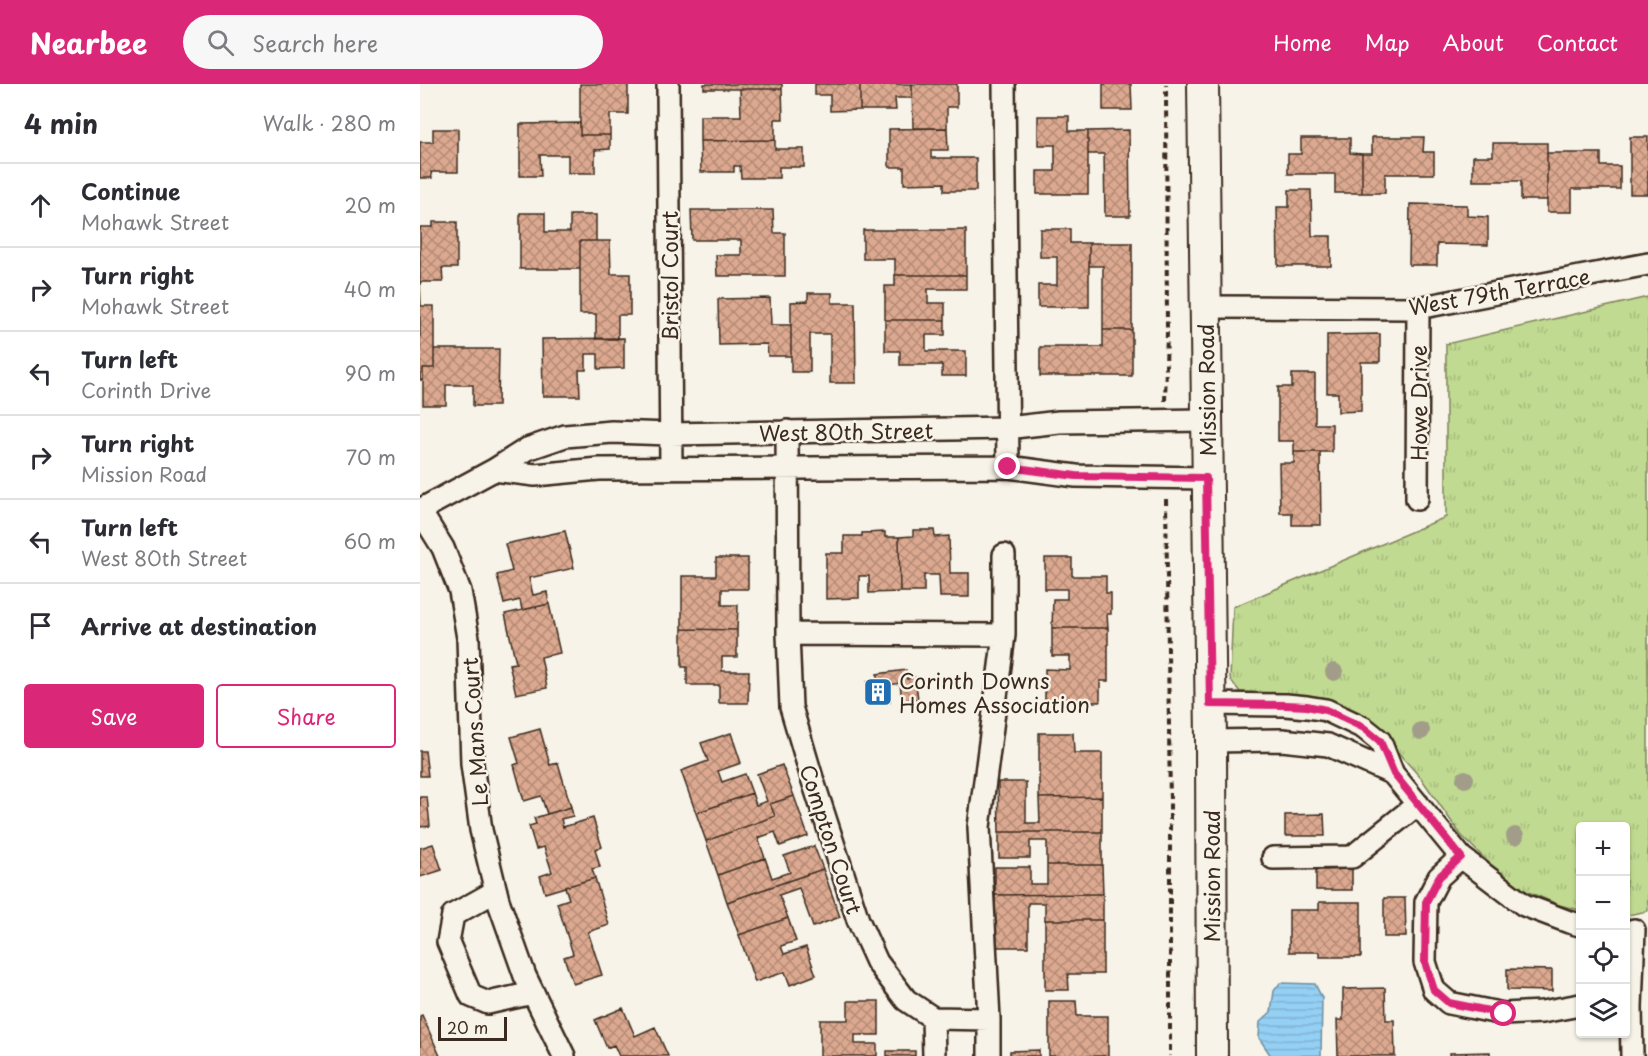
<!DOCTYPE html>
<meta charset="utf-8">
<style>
body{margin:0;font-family:"Playpen Sans",sans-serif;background:#f7f7f7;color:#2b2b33}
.controls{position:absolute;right:18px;bottom:18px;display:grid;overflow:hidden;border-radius:6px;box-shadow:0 2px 4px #0004}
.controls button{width:54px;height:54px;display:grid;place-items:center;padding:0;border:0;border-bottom:2px solid #e1e1e2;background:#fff;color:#2b2b33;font:30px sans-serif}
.scale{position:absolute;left:18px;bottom:15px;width:69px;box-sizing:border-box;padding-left:6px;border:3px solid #3b2a1e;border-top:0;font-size:16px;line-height:21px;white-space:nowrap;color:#3b2a1e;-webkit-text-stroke:4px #f7f3e8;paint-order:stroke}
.stop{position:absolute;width:18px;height:18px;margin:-14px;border:4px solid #db2777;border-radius:50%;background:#fff}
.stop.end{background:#db2777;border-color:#fff;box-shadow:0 2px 6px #0008}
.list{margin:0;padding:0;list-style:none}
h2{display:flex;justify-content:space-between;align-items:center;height:78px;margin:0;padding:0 24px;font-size:26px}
h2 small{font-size:20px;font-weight:400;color:#7c7c81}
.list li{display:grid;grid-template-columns:39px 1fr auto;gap:18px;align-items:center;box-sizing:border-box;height:84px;padding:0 24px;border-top:2px solid #e1e1e2}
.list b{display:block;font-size:22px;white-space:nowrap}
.list p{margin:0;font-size:20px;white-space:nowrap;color:#7c7c81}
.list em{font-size:20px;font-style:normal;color:#7c7c81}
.actions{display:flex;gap:12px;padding:18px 24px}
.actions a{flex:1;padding:14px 0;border:2px solid #db2777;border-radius:6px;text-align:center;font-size:21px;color:#db2777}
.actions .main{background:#db2777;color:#fff}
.icon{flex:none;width:33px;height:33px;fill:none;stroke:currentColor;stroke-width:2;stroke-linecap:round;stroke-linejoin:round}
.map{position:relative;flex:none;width:1228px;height:972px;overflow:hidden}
header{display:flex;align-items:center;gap:36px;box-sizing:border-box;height:84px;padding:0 30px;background:#db2777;color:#fff}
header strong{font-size:28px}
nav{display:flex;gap:33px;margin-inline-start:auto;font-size:21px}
.search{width:420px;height:54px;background:#f7f7f7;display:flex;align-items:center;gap:15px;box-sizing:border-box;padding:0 21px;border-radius:33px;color:#7c7c81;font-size:22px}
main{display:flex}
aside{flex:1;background:#fff}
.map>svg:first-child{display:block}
</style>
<header>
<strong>Nearbee</strong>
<div class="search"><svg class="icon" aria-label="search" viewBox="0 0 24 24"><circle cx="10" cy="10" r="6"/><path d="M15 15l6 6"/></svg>Search here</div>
<nav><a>Home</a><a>Map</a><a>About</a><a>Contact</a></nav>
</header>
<main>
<aside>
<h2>4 min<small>Walk · 280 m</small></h2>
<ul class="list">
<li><svg class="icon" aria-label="ahead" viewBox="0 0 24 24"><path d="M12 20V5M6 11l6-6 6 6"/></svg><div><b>Continue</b><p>Mohawk Street</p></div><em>20 m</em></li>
<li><svg class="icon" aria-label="right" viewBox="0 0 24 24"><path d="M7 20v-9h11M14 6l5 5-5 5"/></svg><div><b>Turn right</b><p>Mohawk Street</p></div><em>40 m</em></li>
<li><svg class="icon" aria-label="left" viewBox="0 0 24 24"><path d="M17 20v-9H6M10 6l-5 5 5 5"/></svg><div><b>Turn left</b><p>Corinth Drive</p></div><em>90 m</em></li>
<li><svg class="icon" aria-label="right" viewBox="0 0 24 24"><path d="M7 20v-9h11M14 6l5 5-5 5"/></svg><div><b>Turn right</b><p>Mission Road</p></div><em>70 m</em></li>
<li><svg class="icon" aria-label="left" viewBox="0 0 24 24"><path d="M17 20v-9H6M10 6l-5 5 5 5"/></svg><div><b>Turn left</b><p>West 80th Street</p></div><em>60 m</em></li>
<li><svg class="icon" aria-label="arrive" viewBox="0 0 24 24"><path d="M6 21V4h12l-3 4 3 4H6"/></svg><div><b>Arrive at destination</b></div></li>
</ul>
<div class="actions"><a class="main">Save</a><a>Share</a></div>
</aside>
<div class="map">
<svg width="1228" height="972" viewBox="0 0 1228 972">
<defs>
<pattern id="grass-tufts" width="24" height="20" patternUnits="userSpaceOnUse" patternTransform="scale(1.5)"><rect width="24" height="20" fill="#c0da91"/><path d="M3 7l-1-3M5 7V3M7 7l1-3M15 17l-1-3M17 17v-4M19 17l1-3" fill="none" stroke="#a6bb7d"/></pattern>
<pattern id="water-rules" width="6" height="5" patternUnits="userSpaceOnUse" patternTransform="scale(1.5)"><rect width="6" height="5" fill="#94cff4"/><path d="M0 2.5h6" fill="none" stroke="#80b2d1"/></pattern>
<pattern id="building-cross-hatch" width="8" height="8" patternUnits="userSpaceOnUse" patternTransform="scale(1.5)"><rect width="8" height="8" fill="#dca990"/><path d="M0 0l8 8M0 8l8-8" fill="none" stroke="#b48a75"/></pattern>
</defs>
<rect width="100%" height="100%" fill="#f7f3e8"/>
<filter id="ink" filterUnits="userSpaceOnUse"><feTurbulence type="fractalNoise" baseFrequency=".0167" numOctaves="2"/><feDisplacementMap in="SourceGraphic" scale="12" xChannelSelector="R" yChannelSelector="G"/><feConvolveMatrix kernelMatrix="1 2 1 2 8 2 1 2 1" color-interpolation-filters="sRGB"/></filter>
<g filter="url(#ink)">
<!-- grass -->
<path fill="url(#grass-tufts)" stroke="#7e8258" stroke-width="1.5" d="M1228 213V827L1208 831H1206V742H1160V826L1139 821 1104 806 1071 781 1041 751 1001 694 964 653 867 611 820 608 810 595 813 523 1026 433V260Z"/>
<!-- water -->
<path fill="url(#water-rules)" stroke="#708d9e" stroke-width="1.5" d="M860 899 895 900 902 914 901 972H851L839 954 840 938 851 928 854 907Z"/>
<!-- building -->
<path fill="url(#building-cross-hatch)" stroke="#3b2a1e" stroke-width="1.5" d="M160 0H208V30H190V51H160Z
M284 0H362V5H284Z
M395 0H440V26L410 27V11H395Z
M440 0H492V14H475L476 26H440Z
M492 0H537V23H527V44H493Z
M683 0H711L712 26H683Z
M320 5H362L363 35H355V56L280 57V32H321Z
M618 32H649V47H668V110H617V87H635V61H618Z
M160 39V51H190V65L175 66V89H148V71H120L121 92H100V40Z
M527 44 528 66H511V74H556V107H524V99L484 100V83H469V45Z
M13 45H38V88H11L12 94H0V58H13Z
M709 46 710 132H685L684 70H668V47Z
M952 53H1004L1003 68H1014V90H965V109H942V70H952Z
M1210 53H1228V110H1210Z
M881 54H930V69L942 70V109H915V90H868V70H881Z
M355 56V65H384V83H359V94H321L320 82H314V88H281L280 57Z
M1073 59H1127V116H1101V97H1053V72H1073Z
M1127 69H1181V82H1200V105H1152V128H1127Z
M869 106H891L892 152H911V182H858L857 123H869Z
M990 120 1047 121V132L1068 133V161L1017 160V181H989Z
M271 126H353L354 149H365V192H297L296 171H321V156H272Z
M100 129H125V148H150V131H176V157H160V185H100Z
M13 138H37V184H22L23 198H0V143H13Z
M620 145H650V159H669V223H618V201H637V173H620Z
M443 146H546V191H475V175H443Z
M160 157H190L191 190H210V231H198V255H176V230H160Z
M669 159H712V246H683V182H669Z
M475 191H546V205H508V219H525V236H465V202H475Z
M0 198 1 222H14V284H3V296H0Z
M388 209H412V219H435L436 299H410V250H390V288H371V218L388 217Z
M350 214 351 241H371V272H348L347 260 299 261 298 215Z
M465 236H525V251H506V267H546V292H522V281H480V267H465Z
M683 246H712V292H620V263H683Z
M960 250V278H941V327L918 328V309H907V251Z
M204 254V284L178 285V270H166V286H159L160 312H123L122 255Z
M14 265H79L78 322H53V301H26V321H3V284H14Z
M872 290H895V340H912V368H874V357H858V303H872Z
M874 368H900L901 441H872V429H860L859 379H874Z
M493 446H514L515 453 529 452 530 489H549V513H520L519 491H504V508H480L479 453 493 452Z
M145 447 154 484 109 494 113 511 127 508 129 520 102 526 100 516 84 520 77 491 92 487 85 460Z
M465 448V453H479L480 508 449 509V492H439V514L406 515V469H424V452H442V449Z
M296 474H328V505H302V521H318L317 546 262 545V492H296Z
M625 474H652V492H686V509H691V530H687L688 544H632L633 515H647V505H625Z
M129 520 140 569 121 573 127 604 96 610 89 580 96 579 85 530Z
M632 544H688V597H680V618L625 617V585L650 586V572H632Z
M262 545 317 546V573H302V587H329L328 619H299V601H267V583H262Z
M486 586 487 595 495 593 498 615 482 617 480 599 468 601 470 618 450 620 447 598 457 597V590Z
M120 645 130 681 138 679 151 723 127 730 121 712 104 717 94 681 99 679 91 653Z
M311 649 321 679 298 687 302 698 325 690 332 709 276 729 261 687 288 677 281 659Z
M619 649H653L654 669H682V713L619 714Z
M0 667H5L8 692H0Z
M362 681 374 712 350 720 355 732 286 757 276 729 332 709 336 721 347 717 337 690Z
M578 698H606V739H620L619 714 682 713V748H579Z
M374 712 388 752 360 762 355 748 338 754 345 774 298 791 286 757 355 732 350 720Z
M0 713H7L10 742 0 743Z
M151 723 153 732 141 735 143 743 173 734 182 763 175 765 180 783 172 785 175 794 125 809 120 792 132 788 124 763 116 765 109 742 116 740 114 734Z
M904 730 905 752H865V731Z
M579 748H682V781H627V757H610V774H579Z
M13 760 22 786 0 793V764Z
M394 762 403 785 307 818 298 791 345 774 352 794 370 788 364 772Z
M627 781H682L683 810 575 811V783H610V800H627Z
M403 785 420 833 393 843 379 804 359 811 368 834 319 851 307 818Z
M932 785V806H896V786Z
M175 794 189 841 168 848 182 891 153 900 144 873 153 870 137 819 149 815 145 803Z
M683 810V836H625V819H608V863H575V811Z
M964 814H985L986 853H964Z
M899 818H941V873H900V868H869V826H899Z
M368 834 376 857 361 862 364 870 386 863 396 891 370 901 365 888 335 898 319 851Z
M625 836H683V890H648L649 906H625Z
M1087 885 1132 886V907L1087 906Z
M965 904 966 936H974L975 972H918L917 936H923V905Z
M428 917H459V951H435V960H457V972H400V936H428Z
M629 917H656L657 932H688V972H629Z
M203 924 215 952 235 943 248 972H199L194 961 187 964 175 936Z
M2 931 20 972H0V932Z
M619 966V972H590V967Z
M467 967H495V972H467Z
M1070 968V972H1030V969Z"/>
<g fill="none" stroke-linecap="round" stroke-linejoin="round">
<!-- minor casing -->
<g stroke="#3b2a1e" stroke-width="26">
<path id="minor" d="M248 0 251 384
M584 0 588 383
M785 223 998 224 1228 180
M367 347 368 550 371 623 392 694 438 836 457 878 486 916 513 934 569 935
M74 386 115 391 179 385 588 383 656 392 786 394
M997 415 998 224
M0 426 74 386 107 365 145 352 192 348 250 350 587 344 639 338 786 336
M0 427 23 464 40 507 48 554 52 680 61 746 78 816 105 892 144 972
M368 550 584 551V471
M790 620 866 621 887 623 906 626 944 644 960 657 973 690 1041 773 1104 821 1149 838 1160 841
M791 657 862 656 908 661 973 690
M1041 773 1019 793 1006 818 1005 878 1014 906 1029 919 1084 930 1122 928 1160 921
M853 774 932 773 998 720
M76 807 33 831 28 858 51 912 68 919 113 909
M513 934 514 972
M569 972V935L559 743 584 551
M1212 972 1211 923 1214 846"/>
</g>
<!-- secondary casing -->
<g stroke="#3b2a1e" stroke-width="34">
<path id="secondary" d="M783 0 791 657 792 972"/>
</g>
<!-- path -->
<path stroke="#3b2a1e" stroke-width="4" stroke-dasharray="6 4.5" stroke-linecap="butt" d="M745 317 747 248 746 0
M746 415 750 720V972"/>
<!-- minor -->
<use href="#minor" stroke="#f7f3e8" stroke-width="21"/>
<!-- secondary -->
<use href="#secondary" stroke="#f7f3e8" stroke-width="30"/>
</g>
<!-- trees -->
<g fill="#a29d89">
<circle cx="914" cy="588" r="9"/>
<circle cx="1001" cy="647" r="9"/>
<circle cx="1045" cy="695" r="9"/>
<circle cx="1095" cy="752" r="9"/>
</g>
</g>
<g fill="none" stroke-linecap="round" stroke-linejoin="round" filter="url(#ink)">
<!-- route -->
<path stroke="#db2777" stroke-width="8" d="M588 383 656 392 786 394 790 620 866 621 887 622 906 626 944 644 960 657 974 690 1041 773 1019 793 1006 818 1005 878 1014 906 1029 919 1084 930"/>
</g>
<!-- icons -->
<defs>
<g id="building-square" transform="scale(1.5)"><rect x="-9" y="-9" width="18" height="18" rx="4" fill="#1f6fb2" stroke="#f7f3e8"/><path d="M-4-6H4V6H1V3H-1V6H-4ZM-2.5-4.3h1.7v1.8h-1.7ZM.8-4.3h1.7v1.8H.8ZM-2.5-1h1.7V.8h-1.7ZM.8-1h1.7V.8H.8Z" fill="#fff"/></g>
</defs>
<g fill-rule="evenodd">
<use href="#building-square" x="458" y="608"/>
</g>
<g text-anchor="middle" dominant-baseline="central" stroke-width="5" stroke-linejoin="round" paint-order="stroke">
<!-- street labels -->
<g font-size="21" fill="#3b2a1e" stroke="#f7f3e8">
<text transform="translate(249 192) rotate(-90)">Bristol Court</text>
<text transform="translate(1079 207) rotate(-10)">West 79th Terrace</text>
<text transform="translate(786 306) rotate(-91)">Mission Road</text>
<text transform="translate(998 319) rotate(-90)">Howe Drive</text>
<text transform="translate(426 347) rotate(-1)">West 80th Street</text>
<text transform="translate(54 648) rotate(-94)">Le Mans Court</text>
<text transform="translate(412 755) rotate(72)">Compton Court</text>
<text transform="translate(791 792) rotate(-90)">Mission Road</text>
</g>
<!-- poi labels -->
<g font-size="21" fill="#3b2a1e" stroke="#f7f3e8" text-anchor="start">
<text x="479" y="596">Corinth Downs<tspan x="479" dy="24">Homes Association</tspan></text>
</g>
</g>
</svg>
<div class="controls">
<button>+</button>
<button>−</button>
<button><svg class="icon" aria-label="locate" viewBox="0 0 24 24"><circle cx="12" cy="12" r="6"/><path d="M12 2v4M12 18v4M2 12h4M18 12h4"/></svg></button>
<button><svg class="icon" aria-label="layers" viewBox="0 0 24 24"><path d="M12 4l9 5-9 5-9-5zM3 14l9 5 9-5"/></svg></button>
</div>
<div class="scale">20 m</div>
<div class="stop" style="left:1084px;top:930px"></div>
<div class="stop end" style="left:588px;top:383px"></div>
</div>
</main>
